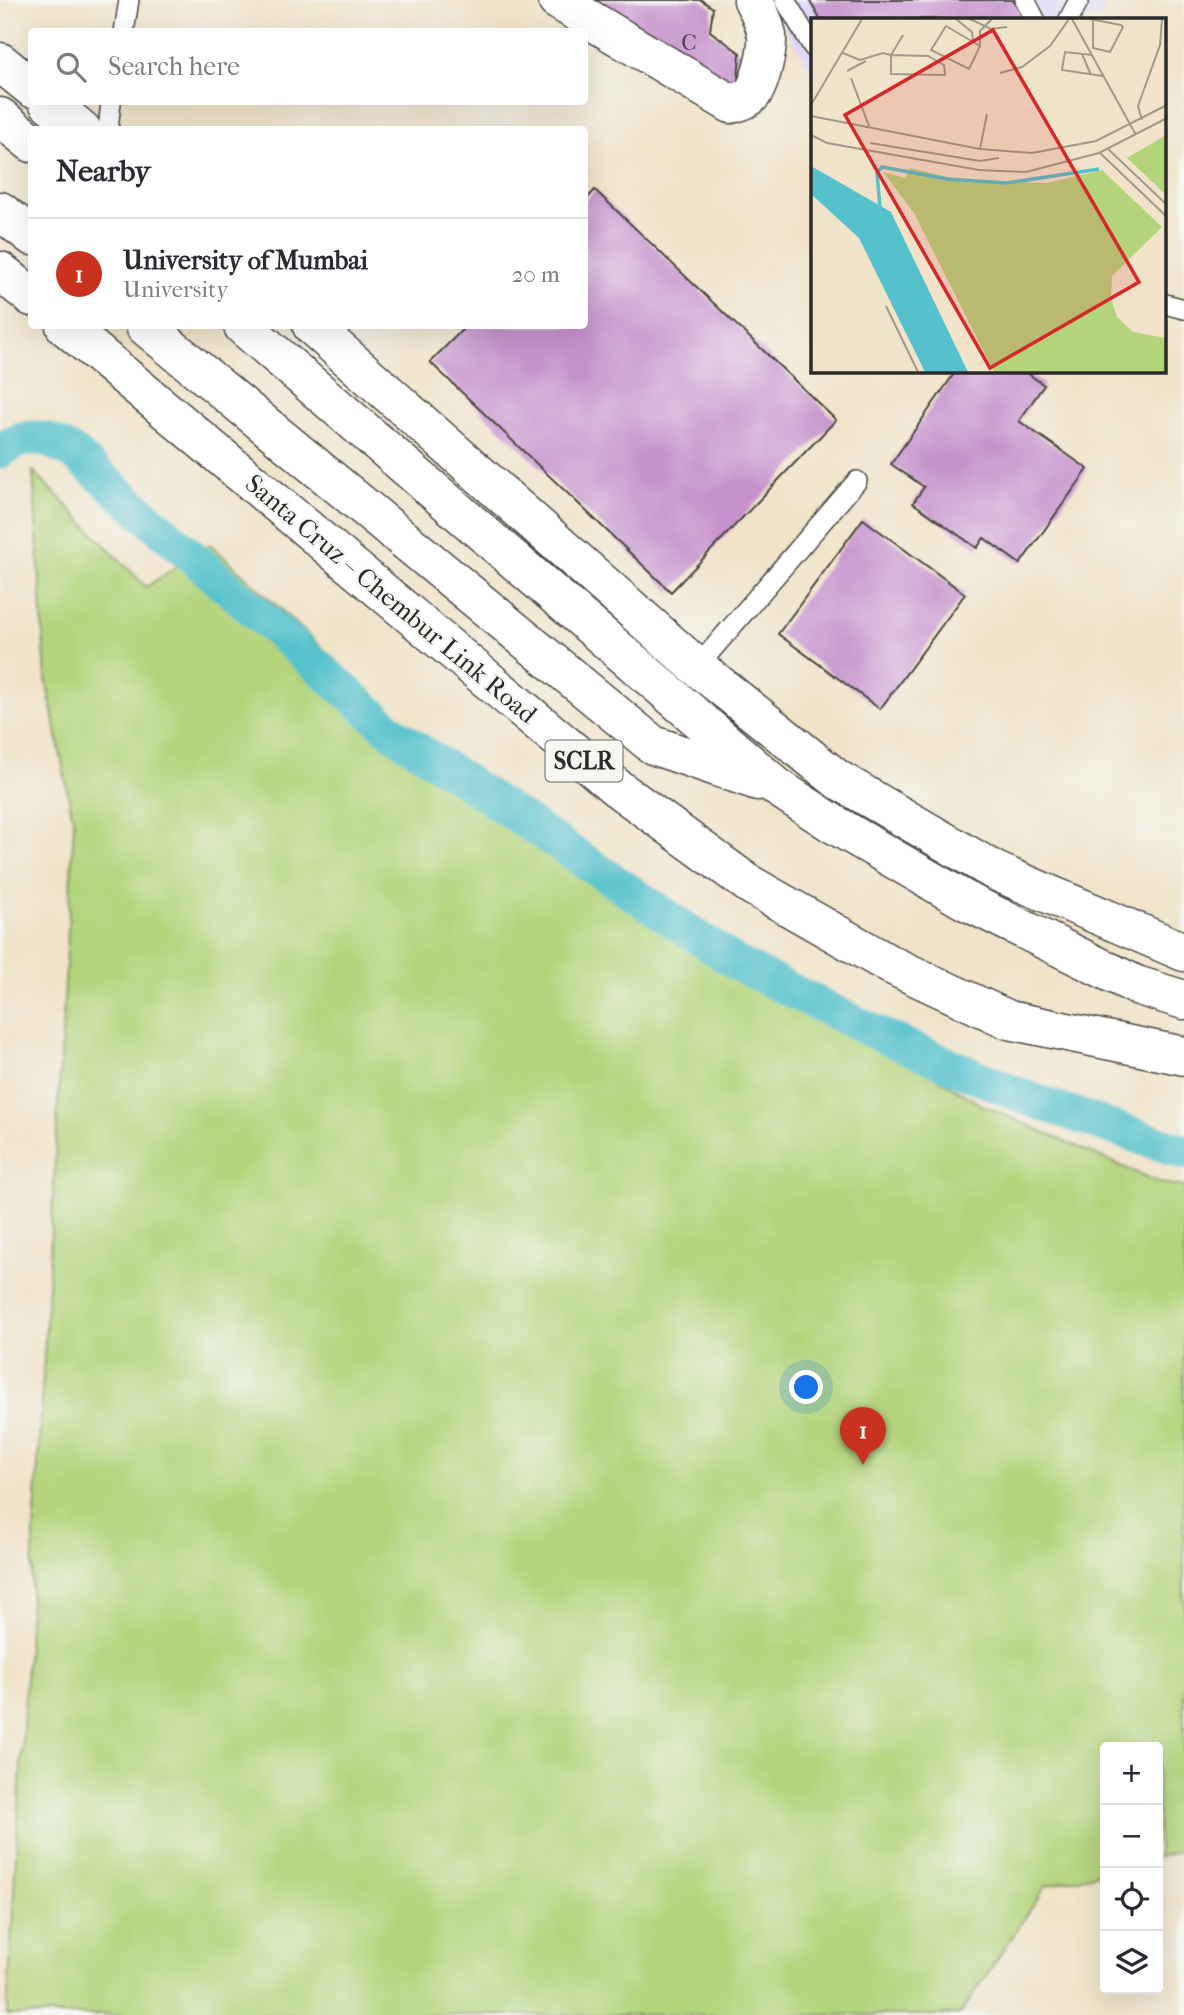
<!DOCTYPE html>
<meta charset="utf-8">
<style>
body{margin:0;font-family:"IM FELL French Canon",serif;background:#f7f7f7;color:#2b2b33}
.controls{position:absolute;right:21px;bottom:21px;display:grid;overflow:hidden;border-radius:7px;box-shadow:0 7px 28px #0002}
.controls button{width:63px;height:63px;display:grid;place-items:center;padding:0;border:0;border-bottom:2px solid #e1e1e2;background:#fff;color:#2b2b33;font:35px sans-serif}
.you{position:absolute;left:807px;top:1388px;width:24px;height:24px;margin:-18px;border:5px solid #fff;border-radius:50%;background:#1a73e8;box-shadow:0 0 0 10px #1a73e833}
.badge{display:grid;place-items:center;width:46px;height:46px;border-radius:50%;background:#c8321e;color:#fff;font-size:23px;font-weight:700}
.pin{position:absolute;translate:-50% -58px;filter:drop-shadow(0 2px 4px #0008)}
.pin::after{content:'';position:absolute;top:37px;width:24px;height:21px;background:inherit;clip-path:polygon(0 0,100% 0,50% 100%)}
.list{margin:0;padding:0;list-style:none}
h2{display:flex;justify-content:space-between;align-items:center;height:91px;margin:0;padding:0 28px;font-size:30px}
h2 small{font-size:23px;font-weight:400;color:#7c7c81}
.list li{display:grid;grid-template-columns:46px 1fr auto;gap:21px;align-items:center;box-sizing:border-box;height:112px;padding:0 28px;border-top:2px solid #e1e1e2}
.list b{display:block;font-size:26px;white-space:nowrap}
.list p{margin:0;font-size:23px;white-space:nowrap;color:#7c7c81}
.list em{font-size:23px;font-style:normal;color:#7c7c81}
.icon{flex:none;width:38px;height:38px;fill:none;stroke:currentColor;stroke-width:2;stroke-linecap:round;stroke-linejoin:round}
.map{position:relative;flex:none;width:1184px;height:2015px;overflow:hidden}
.search{position:absolute;background:#fff;box-shadow:0 7px 28px #0002;left:28px;top:28px;width:560px;height:77px;display:flex;align-items:center;gap:18px;box-sizing:border-box;padding:0 24px;border-radius:7px;color:#7c7c81;font-size:26px}
.panel{position:absolute;background:#fff;box-shadow:0 7px 28px #0002;left:28px;top:126px;width:560px;height:203px;border-radius:7px}
.map>svg:first-child{display:block}
</style>
<div class="map">
<svg width="1184" height="2015" viewBox="0 0 1184 2015">
<rect width="100%" height="100%" fill="#f6f6f2"/>
<filter id="ink" filterUnits="userSpaceOnUse"><feTurbulence type="fractalNoise" baseFrequency=".0143" numOctaves="2"/><feDisplacementMap in="SourceGraphic" scale="14" xChannelSelector="R" yChannelSelector="G"/><feConvolveMatrix kernelMatrix="1 2 1 2 8 2 1 2 1" color-interpolation-filters="sRGB"/></filter>
<filter id="wash" filterUnits="userSpaceOnUse"><feTurbulence type="fractalNoise" baseFrequency=".00686" numOctaves="4" result="noise"/><feDisplacementMap in="SourceGraphic" scale="28" xChannelSelector="R" yChannelSelector="G"/><feGaussianBlur stdDeviation="1.57" result="paint"/><feColorMatrix in="noise" values="0 0 0 0 0 0 0 0 0 0 0 0 0 0 0 0 0 1.4 0 .05"/><feComposite in="paint" operator="in"/></filter>
<g filter="url(#wash)">
<rect width="100%" height="100%" fill="#f0e3c9"/>
<!-- built -->
<path fill="#ddd5f6" d="M768 0H1110L1099 19H813V73Z"/>
<!-- green -->
<path fill="#b4d47c" stroke="#708054" stroke-width="2" d="M33 471 146 587 210 544 491 804 982 1105 1160 1183 1184 1187V1850L1158 1857V1747H1105V1871L1046 1886 960 2015H7L74 824 46 678Z"/>
<g fill="none" stroke-linecap="round" stroke-linejoin="round">
<!-- canal -->
<path stroke="#54c1cc" stroke-width="35" d="M0 451C31 430 44 437 74 453L395 734 738 964 880 1035 1029 1099 1184 1152"/>
</g>
<g id="blocks">
<!-- building -->
<path fill="#c692cd" d="M583 0H701L713 8 710 31 740 53 737 94Z
M809 0H1013L1024 19H820Z
M595 190 836 420 671 592 430 362 466 326H584V202Z
M956 371H1024L1044 385 1019 421 1088 469 1020 564 984 538 977 548 913 503 924 487 891 464Z
M863 519 965 594 880 709 778 634Z"/>
</g>
</g>
<g filter="url(#ink)">
<use href="#blocks" fill-opacity="0" stroke="#494743" stroke-width="2"/>
<g fill="none" stroke-linecap="round" stroke-linejoin="round">
<!-- lane casing -->
<g stroke="#494743" stroke-width="22">
<path id="lane" d="M785 0 813 47
M1025 0 1035 19
M1069 19 1079 0
M124 32 129 0
M108 130 111 102
M1165 304 1184 309
M697 667 857 481"/>
</g>
<!-- street casing -->
<g stroke="#494743" stroke-width="41">
<path id="street" d="M557 0 731 104C738 102 746 100 751 95 760 87 768 49 767 36 765 24 759 11 753 0"/>
</g>
<!-- highway casing -->
<g stroke="#494743" stroke-width="41">
<path id="highway" d="M0 62 32 88
M48 102 82 130
M0 117 32 143
M0 211 32 236
M0 271 32 297
M65 326 617 788 749 884 889 964 1009 1020 1184 1056
M145 326 653 745 758 781
M243 326 777 787 832 823 966 901 1136 985 1184 1000
M312 326 697 667 837 779 995 871 1184 952"/>
</g>
<!-- lane -->
<use href="#lane" stroke="#fff" stroke-width="19"/>
<!-- street -->
<use href="#street" stroke="#fff" stroke-width="38"/>
<!-- highway -->
<use href="#highway" stroke="#fff" stroke-width="38"/>
</g>
</g>
<g text-anchor="middle" dominant-baseline="central" stroke-width="5" stroke-linejoin="round" paint-order="stroke">
<!-- number labels -->
<g font-size="23" fill="#524554">
<text x="689" y="42">C</text>
</g>
<!-- shield labels -->
<rect fill="#f6f6f2" stroke="#686867" stroke-width="2" x="545.5" y="740.5" width="77" height="41" rx="5"/>
<g font-size="24" font-weight="bold" fill="#2b2b2b">
<text x="584" y="761">SCLR</text>
</g>
<!-- street labels -->
<g font-size="26" fill="#2b2b2b" stroke="#f6f6f2">
<text transform="translate(391 599) rotate(40)">Santa Cruz – Chembur Link Road</text>
</g>
</g>
<!-- overview -->
<g transform="translate(811 18)">
<rect width="355" height="355" fill="#f0e3c9"/>
<path d="M355 117V177L316 140ZM99 150 153 163 236 165 291 152 351 209 301 258 300 280 306 299 322 314 355 320V354H183L103 195 72 154 94 160Z" fill="#b4d47c"/>
<path d="M0 148 80 194 157 354H114L48 220 0 176Z" fill="#54c1cc"/>
<path fill="none" stroke="#54c1cc" stroke-width="3.5" d="M69 190 66 155 71 149 136 161 196 165 288 151"/>
<path fill="none" stroke="#a1998a" stroke-width="2" d="M145 1 161 14 162 24M159 1 180 11 196 9M261 1 325 117M279 1 310 7 312 9 299 34 282 30V2M169 28 135 8 120 32 158 51 169 28V13L181 1M32 35 49 42 72 35 80 37 117 38 133 47 134 57 80 56V37L92 17M271 36 280 57M281 37 254 34 251 52 292 58M36 53 55 43M189 55 211 49 239 28 258 1M40 60 58 108M0 87 51 1M0 98 169 131 221 135 285 123 356 87M331 102 327 88 349 27 351 1M0 117 16 125 168 152 215 154 288 135 356 100M59 125 169 143 188 140M296 130 356 187M169 131 176 96M288 134 356 199M75 288 107 354"/>
<path fill="#d62828" fill-opacity="0.15" stroke="#d62828" stroke-width="3.5" d="M182 12 328 264 179 350 34 97Z"/>
<rect width="355" height="355" fill="none" stroke="#2b2b2b" stroke-width="3.5"/>
</g>
</svg>
<div class="controls">
<button>+</button>
<button>−</button>
<button><svg class="icon" aria-label="locate" viewBox="0 0 24 24"><circle cx="12" cy="12" r="6"/><path d="M12 2v4M12 18v4M2 12h4M18 12h4"/></svg></button>
<button><svg class="icon" aria-label="layers" viewBox="0 0 24 24"><path d="M12 4l9 5-9 5-9-5zM3 14l9 5 9-5"/></svg></button>
</div>
<div class="you"></div>
<div class="pin badge" style="left:863px;top:1465px">1</div>
<div class="search"><svg class="icon" aria-label="search" viewBox="0 0 24 24"><circle cx="10" cy="10" r="6"/><path d="M15 15l6 6"/></svg>Search here</div>
<section class="panel">
<h2>Nearby<small></small></h2>
<ul class="list">
<li><span class="badge">1</span><div><b>University of Mumbai</b><p>University</p></div><em>20 m</em></li>
</ul>
</section>
</div>
